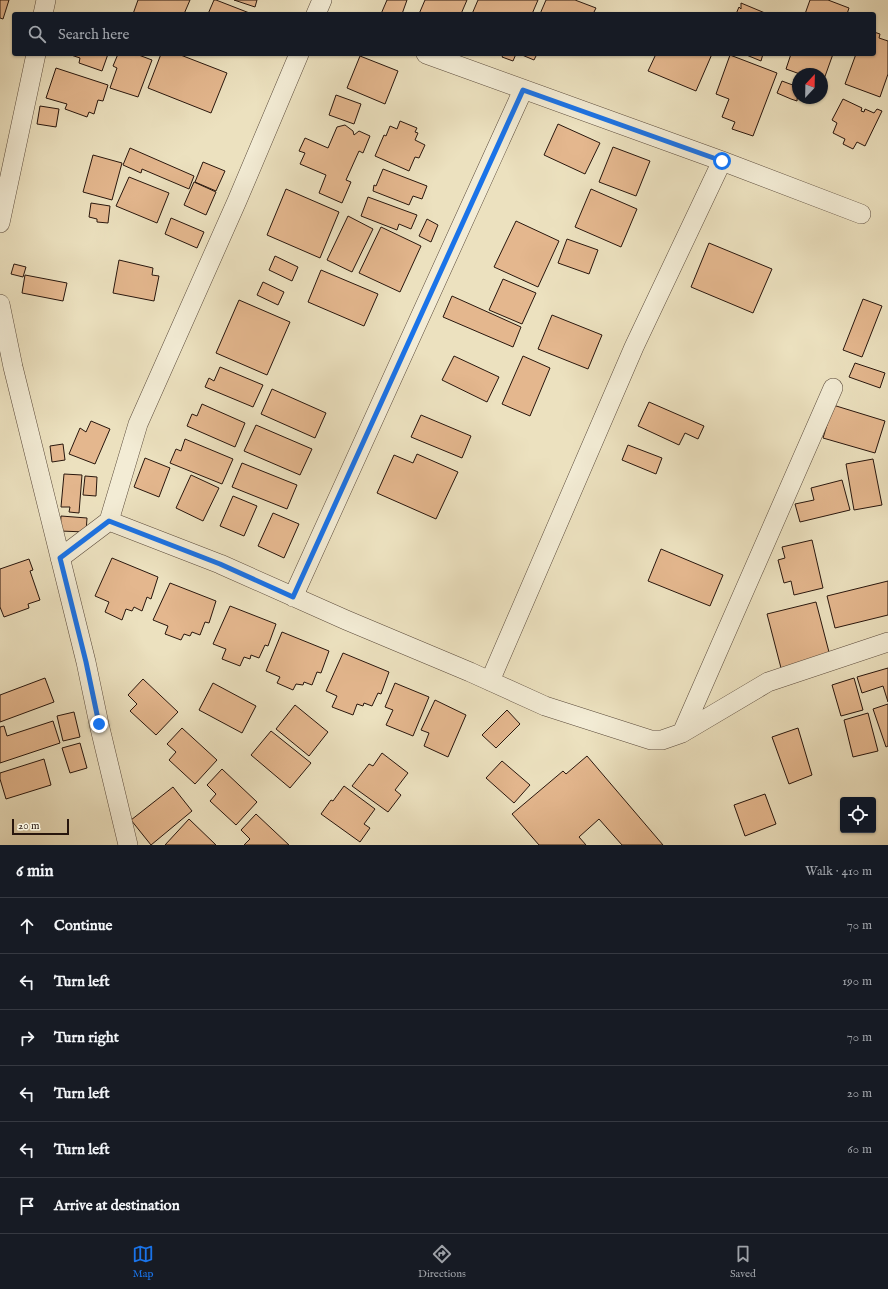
<!DOCTYPE html>
<meta charset="utf-8">
<style>
body{margin:0;font-family:"IM FELL English",serif;background:#242831;color:#f1f3f6}
.controls{position:absolute;right:12px;bottom:12px;display:grid;overflow:hidden;border-radius:4px;box-shadow:0 1px 3px #0004}
.controls button{width:36px;height:36px;display:grid;place-items:center;padding:0;border:0;border-bottom:1px solid #363941;background:#171b24;color:#f1f3f6;font:20px sans-serif}
.compass{position:absolute;left:792px;top:68px;width:36px;height:36px;border-radius:50%;background:#171b24;box-shadow:0 1px 3px #0004;rotate:22deg}
.scale{position:absolute;left:12px;bottom:10px;width:57px;box-sizing:border-box;padding-left:4px;border:2px solid #28160d;border-top:0;font-size:11px;line-height:14px;white-space:nowrap;color:#28160d;-webkit-text-stroke:3px #f3ecd5;paint-order:stroke}
.stop{position:absolute;width:12px;height:12px;margin:-9px;border:3px solid #1a73e8;border-radius:50%;background:#fff}
.stop.end{background:#1a73e8;border-color:#fff;box-shadow:0 1px 4px #0008}
.list{margin:0;padding:0;list-style:none}
h2{display:flex;justify-content:space-between;align-items:center;height:52px;margin:0;padding:0 16px;font-size:17px}
h2 small{font-size:13px;font-weight:400;color:#9ea1a6}
.list li{display:grid;grid-template-columns:26px 1fr auto;gap:12px;align-items:center;box-sizing:border-box;height:56px;padding:0 16px;border-top:1px solid #363941}
.list b{display:block;font-size:15px;white-space:nowrap}
.list em{font-size:13px;font-style:normal;color:#9ea1a6}
.icon{flex:none;width:22px;height:22px;fill:none;stroke:currentColor;stroke-width:2;stroke-linecap:round;stroke-linejoin:round}
.map{position:relative;flex:none;width:888px;height:845px;overflow:hidden}
.search{position:absolute;background:#171b24;box-shadow:0 1px 3px #0004;left:12px;right:12px;top:12px;height:44px;display:flex;align-items:center;gap:10px;box-sizing:border-box;padding:0 14px;border-radius:4px;color:#9ea1a6;font-size:15px}
.sheet{height:388px;background:#171b24}
nav{display:flex;justify-content:space-around;align-items:center;box-sizing:border-box;height:56px;border-top:1px solid #363941;background:#171b24;font-size:11px;color:#9ea1a6}
nav a{display:grid;justify-items:center;gap:2px}
nav .on{color:#1a73e8}
.map>svg:first-child{display:block}
</style>
<div class="map">
<svg width="888" height="845" viewBox="0 0 888 845">
<rect width="100%" height="100%" fill="#ece1bf"/>
<filter id="stains"><feTurbulence type="fractalNoise" baseFrequency=".005" numOctaves="4"/><feColorMatrix values="0 0 0 0 .2 0 0 0 0 .09 0 0 0 0 .02 0 0 0 .5 -.17"/></filter>
<radialGradient id="worn" r=".72"><stop offset=".6" stop-color="#630" stop-opacity="0"/><stop offset="1" stop-color="#630" stop-opacity=".3"/></radialGradient>
<!-- building -->
<path fill="#e4b78e" stroke="#28160d" d="M0 0H9L3 19 0 18Z
M138 0H190L184 14H133Z
M214 0H216L252 14H208Z
M234 0H257L255 7Z
M387 0H407L402 14H381Z
M425 0H467L461 14H419Z
M478 0H538L532 14H472Z
M546 0H575L596 8 593 14H540Z
M810 0H828L849 8 847 14H805Z
M741 3 765 13V14H736L739 7 741 9Z
M874 32 880 34 879 38 888 41V74L880 97 845 84 856 54H874Z
M68 54H108L102 71 79 63 80 58Z
M118 54H136L152 60 138 97 110 88 117 68 113 66Z
M161 54H178L227 73 211 113 148 88Z
M501 54H516L513 61 502 57 503 55Z
M523 54H537L534 60 522 55Z
M656 54H712L696 91 648 71Z
M744 54H763L761 61Z
M791 54H833L823 82 822 74H800L786 69Z
M730 55 777 73 753 136 732 129 735 122 722 117 729 99 716 94Z
M360 56 398 71 385 104 347 88Z
M56 68 108 85 103 101 98 100 94 114 89 112 87 117 65 109 67 104 46 98Z
M782 81 798 87 797 101 791 99 777 93Z
M336 95 361 104 354 124 329 115Z
M843 99 862 108 861 111 864 112 865 109 874 113 877 109 882 111 865 146 857 142 853 149 843 144 845 139 833 133 837 123 832 120Z
M40 106 59 109 56 127 37 124Z
M400 121 417 128 415 132 418 133 415 140 425 145 419 158 415 157 409 171 375 156 384 135 386 136 390 126 397 129Z
M558 124 600 143 585 174 544 155Z
M345 125 353 131 354 135 359 131 370 136 363 153 359 151 346 180 351 182 342 203 319 193 326 175 300 164 305 153 299 151 305 138 328 148 337 127Z
M613 147 650 161 636 196 599 182Z
M130 148 194 176 189 189 142 169 141 173 123 165Z
M93 155 122 163 112 200 83 192Z
M203 162 225 171 216 191 195 182Z
M383 169 427 186 422 199 413 196 409 205 373 191 374 185 376 186Z
M129 177 169 193 157 223 116 206Z
M194 182 216 192 206 215 184 205Z
M286 189 339 212 320 258 267 235Z
M591 189 637 209 621 247 575 227Z
M368 197 417 215 411 229 399 224 397 230 361 216Z
M91 203 110 206 108 223 97 222V219L89 217Z
M348 216 373 229 352 272 327 260Z
M171 218 204 232 197 248 165 234Z
M427 219 438 225 431 242 419 236Z
M516 221 559 241 538 287 494 267Z
M381 227 421 246 400 292 359 273Z
M567 239 598 250 589 274 558 263Z
M709 243 772 269 753 313 691 287Z
M275 256 298 267 292 281 269 270Z
M119 260 153 268 152 275 159 276 154 301 113 293Z
M14 264 26 267 23 277 11 274Z
M321 270 378 294 364 326 308 302Z
M25 275 67 283 63 301 22 293Z
M503 279 536 293 522 324 489 310Z
M263 282 284 292 278 305 257 295Z
M452 296 521 327 513 347 443 317Z
M863 299 882 306 862 357 843 350Z
M239 300 290 322 267 375 216 353Z
M552 315 602 335 588 369 538 349Z
M454 356 499 377 487 402 442 380Z
M523 356 550 368 530 416 502 404Z
M855 363 885 373 880 388 849 377Z
M220 367 263 385 253 407 205 387 209 378 214 381Z
M272 389 326 413 315 438 261 414Z
M649 402 704 426 698 439 685 433 679 445 638 426Z
M202 404 245 423 235 447 187 426 192 414 197 416Z
M833 405 885 421 875 453 823 438Z
M421 415 471 436 462 458 411 437Z
M91 421 110 429 95 464 69 454 80 428 86 432Z
M256 425 312 449 300 475 244 451Z
M185 439 233 459 222 484 170 463 176 449 181 451Z
M63 444 65 460 52 462 50 446Z
M628 445 662 458 656 474 622 460Z
M417 454 458 472 436 519 377 493 394 455 413 463Z
M145 458 170 468 159 497 134 487Z
M873 459 882 505 854 510 846 464Z
M242 463 297 485 287 509 232 487Z
M64 474 82 475 79 513 69 512 70 507H61Z
M191 475 219 488 203 521 176 508Z
M85 476 97 477 96 496 83 495Z
M842 480 850 510 800 522 795 504 814 500 811 488Z
M233 496 257 506 244 536 220 526Z
M273 513 299 524 284 558 258 546Z
M61 516 87 518 86 532 60 531Z
M812 540 823 588 794 595 791 581 784 583 778 560 785 558 782 547Z
M661 549 723 575 710 606 648 581Z
M112 558 158 577 151 599 147 597 142 611 134 607 132 611 126 609 122 620 105 612 109 602 95 596Z
M29 559 33 570 30 571 40 600 28 604 29 608 4 617 0 607V569Z
M888 581V615L835 628 827 596Z
M170 583 216 601 209 623 205 622 200 635 192 632 190 636 184 634 181 640 165 634 168 626 153 620Z
M816 602 830 656 781 668 767 614Z
M230 606 276 624 268 646 265 645 259 658 251 655 250 659 244 657 240 666 222 659 226 649 213 644Z
M282 632 329 651 321 673 317 672 312 685 304 682 303 685 296 684 293 690 277 683 280 677 266 671Z
M343 653 389 672 381 694 378 693 372 706 364 703 363 706 357 704 353 715 332 707 337 696 326 691Z
M888 668V702L883 686 862 693 857 677Z
M45 678 54 702 0 722V695Z
M854 678 863 710 841 716 832 685Z
M143 679 178 712 156 735 130 711 137 704 128 695Z
M213 683 256 706 242 733 199 710Z
M395 683 429 697 413 736 386 725 393 710 385 707Z
M435 700 466 715 448 757 424 746 429 733 421 730Z
M888 704V746L886 747 873 709Z
M295 705 328 732 309 756 276 729Z
M507 710 520 724 496 748 482 735Z
M74 712 80 737 63 741 57 716Z
M868 713 878 751 853 757 844 720Z
M53 721 60 743 0 763V727L4 726 7 736Z
M182 728 217 760 195 784 169 760 176 752 167 744Z
M798 728 812 775 789 784 772 737Z
M271 731 311 763 290 788 251 755Z
M80 743 87 768 70 773 62 748Z
M382 753 408 773 395 790 401 795 388 812 352 786 369 764 373 766Z
M587 756 663 845H622L599 819 579 837 586 845H539L512 814 563 771 566 774Z
M44 759 51 785 6 799 0 779V773Z
M502 761 530 785 514 803 486 778Z
M222 769 257 802 236 825 210 801 216 794 207 785Z
M344 786 375 809 364 824 370 828 360 842 321 814 331 800 333 801Z
M173 787 192 811 151 845 131 820Z
M765 794 776 824 745 836 734 805Z
M256 814 289 845H244L250 839 241 830Z
M189 819 216 845H165Z"/>
<g fill="none" stroke-linecap="round" stroke-linejoin="round">
<!-- street casing -->
<g stroke="#59493a" stroke-width="20">
<path id="street" d="M43 14 46 0
M316 14 322 0
M426 54 722 161 861 214
M0 223 36 54
M0 304 13 367 86 662 99 724 128 845
M109 521 220 564 346 620 470 672 545 706 651 740H662L682 733 768 682 888 642
M60 558 109 521 138 424 237 201 299 54
M293 597 523 90
M490 681 634 347 722 161
M682 733 833 388"/>
</g>
<!-- street -->
<use href="#street" stroke="#f3ecd5" stroke-width="19"/>
</g>
<g fill="none" stroke-linecap="round" stroke-linejoin="round">
<!-- route -->
<path stroke="#1a73e8" stroke-width="5" d="M99 724 86 662 60 558 109 521 220 564 293 597 523 90 722 161"/>
</g>
<rect width="100%" height="100%" filter="url(#stains)"/>
<rect width="100%" height="100%" fill="url(#worn)"/>
</svg>
<div class="controls">
<button><svg class="icon" aria-label="locate" viewBox="0 0 24 24"><circle cx="12" cy="12" r="6"/><path d="M12 2v4M12 18v4M2 12h4M18 12h4"/></svg></button>
</div>
<svg class="compass" viewBox="-18 -18 36 36"><path d="M0-13l5 13h-10z" fill="#e53935"/><path d="M0 13l5-13h-10z" fill="#9ea1a6"/></svg>
<div class="scale">20 m</div>
<div class="stop" style="left:722px;top:161px"></div>
<div class="stop end" style="left:99px;top:724px"></div>
<div class="search"><svg class="icon" aria-label="search" viewBox="0 0 24 24"><circle cx="10" cy="10" r="6"/><path d="M15 15l6 6"/></svg>Search here</div>
</div>
<section class="sheet">
<h2>6 min<small>Walk · 410 m</small></h2>
<ul class="list">
<li><svg class="icon" aria-label="ahead" viewBox="0 0 24 24"><path d="M12 20V5M6 11l6-6 6 6"/></svg><div><b>Continue</b></div><em>70 m</em></li>
<li><svg class="icon" aria-label="left" viewBox="0 0 24 24"><path d="M17 20v-9H6M10 6l-5 5 5 5"/></svg><div><b>Turn left</b></div><em>190 m</em></li>
<li><svg class="icon" aria-label="right" viewBox="0 0 24 24"><path d="M7 20v-9h11M14 6l5 5-5 5"/></svg><div><b>Turn right</b></div><em>70 m</em></li>
<li><svg class="icon" aria-label="left" viewBox="0 0 24 24"><path d="M17 20v-9H6M10 6l-5 5 5 5"/></svg><div><b>Turn left</b></div><em>20 m</em></li>
<li><svg class="icon" aria-label="left" viewBox="0 0 24 24"><path d="M17 20v-9H6M10 6l-5 5 5 5"/></svg><div><b>Turn left</b></div><em>60 m</em></li>
<li><svg class="icon" aria-label="arrive" viewBox="0 0 24 24"><path d="M6 21V4h12l-3 4 3 4H6"/></svg><div><b>Arrive at destination</b></div></li>
</ul>
</section>
<nav>
<a class="on"><svg class="icon" aria-label="map" viewBox="0 0 24 24"><path d="M3 6l6-2 6 2 6-2v14l-6 2-6-2-6 2zM9 4v14M15 6v14"/></svg>Map</a>
<a><svg class="icon" aria-label="directions" viewBox="0 0 24 24"><path d="M12 3l9 9-9 9-9-9zM9 14v-3h6M13 9l2 2-2 2"/></svg>Directions</a>
<a><svg class="icon" aria-label="saved" viewBox="0 0 24 24"><path d="M7 4h10v16l-5-4-5 4z"/></svg>Saved</a>
</nav>
